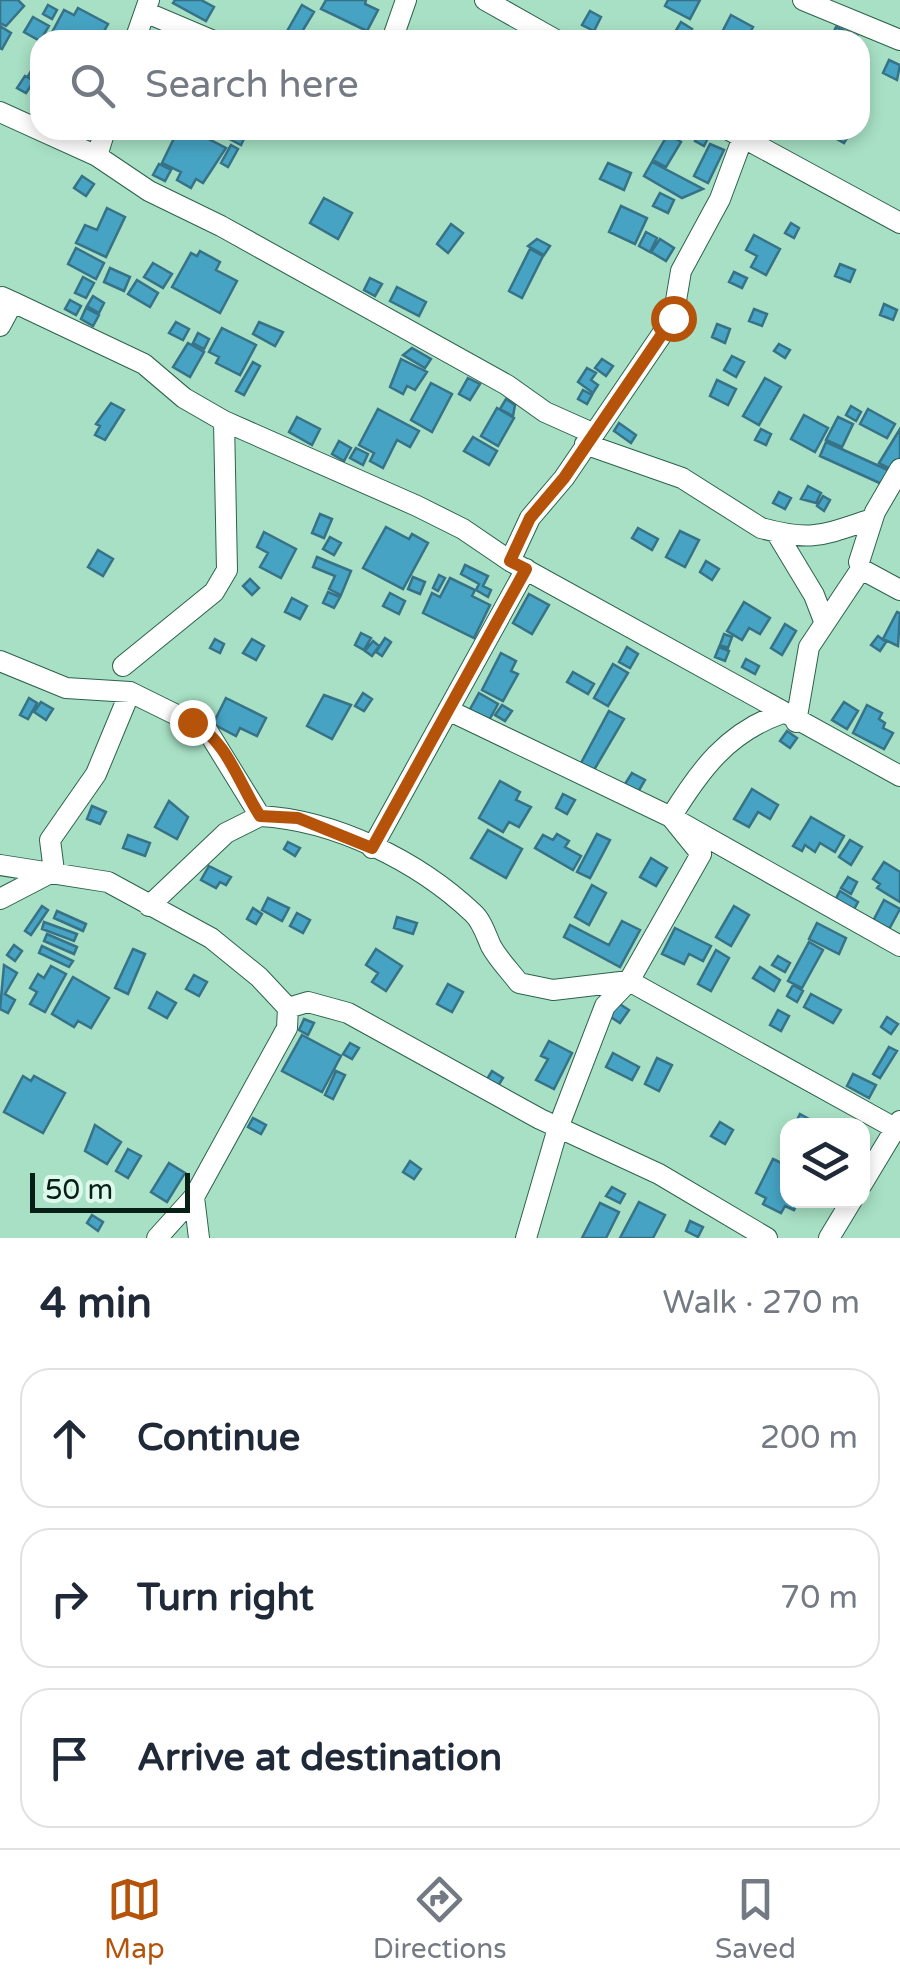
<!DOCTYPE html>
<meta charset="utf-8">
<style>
body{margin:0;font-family:"Varela Round",sans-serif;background:#f6f6f7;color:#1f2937}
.controls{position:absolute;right:30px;bottom:30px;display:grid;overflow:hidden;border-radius:20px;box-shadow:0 5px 15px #0003}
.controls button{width:90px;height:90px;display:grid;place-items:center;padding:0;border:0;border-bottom:2px solid #e0e1e3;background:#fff;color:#1f2937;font:50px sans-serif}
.scale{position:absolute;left:30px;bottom:25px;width:160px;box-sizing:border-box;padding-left:10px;border:5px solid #081f16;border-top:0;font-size:28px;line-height:35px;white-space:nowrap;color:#081f16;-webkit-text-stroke:8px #ddf9ec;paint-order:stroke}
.stop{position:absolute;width:30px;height:30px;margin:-22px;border:8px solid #b45309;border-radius:50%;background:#fff}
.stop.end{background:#b45309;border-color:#fff;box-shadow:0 2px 10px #0008}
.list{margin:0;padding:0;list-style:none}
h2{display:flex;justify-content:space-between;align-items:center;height:130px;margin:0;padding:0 40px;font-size:42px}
h2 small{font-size:32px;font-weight:400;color:#747a83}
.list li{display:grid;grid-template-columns:65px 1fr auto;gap:30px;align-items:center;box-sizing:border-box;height:140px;margin:0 20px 20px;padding:0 20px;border:2px solid #e0e1e3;border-radius:30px}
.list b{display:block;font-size:38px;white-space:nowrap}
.list em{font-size:32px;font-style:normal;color:#747a83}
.icon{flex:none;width:55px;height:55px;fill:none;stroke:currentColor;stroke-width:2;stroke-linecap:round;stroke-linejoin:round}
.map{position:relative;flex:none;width:900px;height:1238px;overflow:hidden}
.search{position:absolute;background:#fff;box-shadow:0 5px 15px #0003;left:30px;right:30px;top:30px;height:110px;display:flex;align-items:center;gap:25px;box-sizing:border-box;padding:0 35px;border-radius:30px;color:#747a83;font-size:38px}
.sheet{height:610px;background:#fff}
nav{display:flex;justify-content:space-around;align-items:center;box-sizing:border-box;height:140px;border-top:2px solid #e0e1e3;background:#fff;font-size:28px;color:#747a83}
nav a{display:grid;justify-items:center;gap:5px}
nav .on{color:#b45309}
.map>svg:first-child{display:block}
</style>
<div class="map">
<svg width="900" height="1238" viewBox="0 0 900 1238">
<rect width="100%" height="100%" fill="#a7e0c5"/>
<!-- building -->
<path fill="#46a3c3" stroke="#377287" stroke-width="2.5" d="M0 0H18L24 6 6 26 0 23Z
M175 0H201L214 7 206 21 173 3Z
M326 0H366L365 4 378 10 367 31 321 9Z
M668 0H700L690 19 665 6Z
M48 5 57 10 52 19 43 14Z
M302 5 314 12 297 40H282Z
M78 8 108 24 99 40H48L64 10 74 15Z
M590 11 601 17 594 31 582 25Z
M731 15 753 27 746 40 720 36Z
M33 17 49 26 40 41 24 32Z
M681 22 692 29 686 39 675 32Z
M0 26 11 33 2 49 0 48Z
M836 27 857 36 855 40H830Z
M40 56V83L28 76Z
M889 60 900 65 897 80 883 73Z
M25 76 34 81 26 93 17 88Z
M178 130H191L226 148 203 183 196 179 191 188 177 180 181 172 162 163Z
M225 130H248L241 145 222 135Z
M830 130H852L844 143 828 134Z
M700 133 708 138 704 146 695 141Z
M668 134 681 142 666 167 653 160Z
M710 144 724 150 708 183 694 176Z
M231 145 238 149 228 167 221 163Z
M652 162 703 189 682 198 644 176Z
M608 163 631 173 624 190 600 179Z
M159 164 171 170 165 181 153 175Z
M82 176 94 184 86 196 74 188Z
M660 193 674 200 668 213 653 206Z
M324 198 352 213 338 239 310 223Z
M621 206 647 218 635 244 609 232Z
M107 208 125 217 106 257 76 243 85 225 97 230Z
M791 223 799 228 794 238 785 233Z
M451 224 463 233 448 253 437 244Z
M646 232 657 238 650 252 639 246Z
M754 235 780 249 766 275 751 267 757 256 746 250Z
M537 239 550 246 544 255 528 246Z
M660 239 674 248 666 261 651 252Z
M76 248 104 263 96 279 68 264Z
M530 249 543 256 522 298 509 291Z
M200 251 220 262 216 270 237 281 220 313 172 287 191 253 197 256Z
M153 263 172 274 163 288 144 277Z
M840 264 855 270 850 282 835 276Z
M110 268 130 277 124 291 104 282Z
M734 272 747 278 742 288 729 282Z
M83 277 94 283 86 298 75 293Z
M370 278 382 284 375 296 364 290Z
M137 280 158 293 150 307 128 294Z
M397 287 426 302 419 316 390 301Z
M93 296 104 303 99 313 87 306Z
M70 300 81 306 76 315 65 309Z
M884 304 897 310 893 320 880 315Z
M86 308 99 315 93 326 81 319Z
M754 309 767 314 762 326 749 321Z
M176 322 189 329 183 340 169 333Z
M259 322 283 332 275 346 253 334Z
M717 324 730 329 725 343 712 337Z
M222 328 256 345 240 375 216 363 219 357 209 352Z
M198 333 209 339 204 349 193 343Z
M188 343 204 352 190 377 173 367Z
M779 344 790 350 785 358 774 351Z
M412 348 431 359 425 368 403 355Z
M732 356 744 362 736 377 724 370Z
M401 359 427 372 415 390 407 386 403 394 390 387Z
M602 359 613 366 606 376 595 368Z
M253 362 260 366 244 395 236 391Z
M587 368 596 373 591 380 598 385 593 393 578 382Z
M468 378 480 384 470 400 459 394Z
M765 378 781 387 759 425 743 416Z
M717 380 736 389 728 405 710 396Z
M431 383 452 394 432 432 411 420Z
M583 390 592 395 587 404 578 399Z
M506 399 515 405 513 416 500 409Z
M111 403 124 410 105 440 95 435 100 426 96 424Z
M851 406 861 412 856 421 846 415Z
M497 408 514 418 498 446 481 436Z
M378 409 419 431 410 447 397 440 383 468 370 461 374 453 359 445Z
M868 409 895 424 887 438 860 424Z
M804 415 828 428 815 452 791 439Z
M297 417 320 429 312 445 289 432Z
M838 417 853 424 842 447 826 440Z
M619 423 636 435 631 443 614 431Z
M761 429 771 434 766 445 755 440Z
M900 429V457L893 470 879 463Z
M473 437 497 451 489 465 464 451Z
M339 441 351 448 344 461 332 454Z
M826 442 890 471 884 485 820 456Z
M356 448 368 454 363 465 350 458Z
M808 486 821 493 816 503 801 499Z
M779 492 791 498 785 509 773 503Z
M823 496 830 500 824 511 817 506Z
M320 514 332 519 324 538 312 533Z
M386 527 409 539 412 534 428 543 403 589 363 568Z
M638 528 658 539 652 550 632 538Z
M680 531 699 540 685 567 666 557Z
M264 532 296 549 281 578 260 567 268 553 257 547Z
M330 537 341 543 334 555 323 549Z
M98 550 113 559 103 576 88 567Z
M317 557 351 571 341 595 329 589 335 576 313 567Z
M706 561 719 569 712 580 700 572Z
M465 565 488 576 483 586 491 590 488 597 476 590 479 584 461 574Z
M439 575 445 578 438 591 433 588Z
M413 577 425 582 420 594 408 589Z
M450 578 475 590 472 596 490 605 474 638 423 613 432 593 440 597Z
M250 579 259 588 252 595 243 586Z
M328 592 340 597 334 608 323 603Z
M390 593 405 601 399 614 383 606Z
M529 594 549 605 532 634 513 623Z
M292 598 307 606 300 619 285 612Z
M744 602 770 618 760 634 749 628 742 640 727 631Z
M897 612 900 613 898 646 883 639Z
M785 624 796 631 782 655 771 648Z
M361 633 371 638 364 650 355 645Z
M724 634 732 637 728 648 720 645Z
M878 636 886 642 880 651 871 645Z
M385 638 391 642 382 656 376 652Z
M215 639 224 644 220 653 210 648Z
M252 639 264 646 256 660 243 653Z
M373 641 379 646 372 656 365 651Z
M627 647 638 654 630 668 619 662Z
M719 647 729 651 725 661 715 657Z
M501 653 516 661 511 671 518 674 503 701 482 690Z
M746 659 759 666 755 674 742 667Z
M613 664 628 673 608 706 594 698Z
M573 672 594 684 588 694 567 682Z
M363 693 372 699 364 711 355 706Z
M479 693 498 704 488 722 469 711Z
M324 695 351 705 332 739 307 726Z
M29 698 37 703 28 719 20 715Z
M226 698 266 718 257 736 240 728 236 736 213 724Z
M41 702 53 709 46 720 34 712Z
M844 702 858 711 847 729 832 720Z
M502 705 512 711 505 721 495 715Z
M867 705 882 713 879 719 885 723 883 728 893 733 884 749 853 733Z
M609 711 624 719 594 770 581 763Z
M787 731 797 738 790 748 780 741Z
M632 773 645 780 638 792 623 787Z
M500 781 520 792 516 800 531 807 519 827 509 822 503 832 479 818Z
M752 789 778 805 770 819 758 812 749 827 734 819Z
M563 794 575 800 567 814 556 808Z
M169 801 188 817 177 839 155 827Z
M92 806 106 812 100 824 87 819Z
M811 817 844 836 835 852 820 843 815 852 805 845 802 851 793 846Z
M488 830 522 849 506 878 471 858Z
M557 834 569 841 565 847 581 856 573 870 535 848 543 835 553 840Z
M597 834 610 840 590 878 577 872Z
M128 835 150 843 145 856 123 848Z
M850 840 862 847 851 865 839 857Z
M288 842 300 848 295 856 284 849Z
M651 858 667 868 656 886 640 877Z
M884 862 900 872V902L877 888 880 884 873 879Z
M209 866 231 877 226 885 220 882 216 888 201 880Z
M848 877 857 882 851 894 841 888Z
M592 885 606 893 589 925 575 917Z
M840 891 858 902 852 913 834 902Z
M268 898 289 908 282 921 262 910Z
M884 900 900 909 887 933 871 925Z
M42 906 48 910 31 935 25 931Z
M734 906 749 915 731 946 716 937Z
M253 908 262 914 256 924 247 919Z
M57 911 86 924 83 931 54 918Z
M297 913 310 920 303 933 290 926Z
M397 917 417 923 413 934 394 928Z
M622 921 640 930 620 967 564 937 570 925 609 945Z
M44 922 77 934 74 941 42 929Z
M817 923 846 938 839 954 809 939Z
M675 928 711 946 703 961 689 954 684 964 662 954Z
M47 934 77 947 74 954 44 941Z
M809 942 823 950 802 988 788 981Z
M14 945 22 951 15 961 7 955Z
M42 946 73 961 69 967 39 953Z
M133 949 145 954 128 994 115 988Z
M376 949 402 966 386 991 372 982 378 973 366 965Z
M716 950 729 958 711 991 698 984Z
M778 956 790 963 785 972 772 965Z
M4 965 17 973 5 994 15 1000 8 1013 0 1009Z
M51 966 66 974 45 1012 30 1004 37 992 30 988 38 974 44 978Z
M760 967 780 980 774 991 753 978Z
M194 975 207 982 199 996 186 989Z
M73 977 109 998 91 1028 78 1021 74 1027 52 1014Z
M448 984 463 992 452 1012 437 1004Z
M793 985 803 991 797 1002 787 996Z
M157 992 176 1003 167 1018 149 1008Z
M811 994 841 1010 833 1023 804 1007Z
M615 1001 629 1010 620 1023 606 1014Z
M778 1010 789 1016 781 1031 770 1025Z
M887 1017 898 1024 891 1034 881 1027Z
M304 1019 314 1023 308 1035 299 1030Z
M302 1035 341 1056 322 1092 282 1071Z
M549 1041 572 1053 554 1089 536 1080 548 1059 541 1056Z
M350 1043 359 1048 352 1059 343 1054Z
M889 1047 897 1051 880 1078 873 1074Z
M613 1053 639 1067 632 1080 606 1067Z
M657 1058 672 1065 659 1091 645 1084Z
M336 1071 345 1075 333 1099 325 1095Z
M492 1071 503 1078 498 1086 487 1079Z
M853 1074 876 1085 869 1098 847 1086Z
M23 1076 31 1081 34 1076 65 1093 43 1133 4 1112Z
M800 1114 822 1126H794Z
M253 1118 266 1125 261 1134 248 1127Z
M720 1122 733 1130 725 1144 711 1136Z
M95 1125 121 1142 107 1164 85 1151Z
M128 1149 141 1156 128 1178 116 1171Z
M773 1159 788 1166V1200H799L794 1210 785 1206 781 1213 763 1204 766 1198 756 1193Z
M410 1161 421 1169 414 1179 403 1172Z
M169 1163 185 1173 167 1202 151 1192Z
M612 1187 625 1194 620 1203 606 1196Z
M639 1202 665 1215 653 1238H620Z
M600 1203 619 1212 606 1238H582Z
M92 1215 103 1222 98 1231 87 1223Z
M690 1221 703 1227 698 1237 686 1231Z"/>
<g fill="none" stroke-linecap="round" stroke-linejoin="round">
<!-- minor casing -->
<g stroke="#2c634c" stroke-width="22">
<path id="minor" d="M485 0 556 40
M803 0 900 40
M145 12 211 40
M135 40 149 0
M392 40 406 0
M0 112 97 156 149 191 221 226 507 385 545 412 592 433
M729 130 900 223
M97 156 105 130
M13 302 144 364 184 398 224 421 417 506 463 529 510 561 900 776
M0 326 13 302 2 297
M585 444 682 478 761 528C812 542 823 535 872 519
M900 469 875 512 859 562 861 569 900 590
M776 532 814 595 824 621
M510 561 530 518 564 478 673 318 681 271 720 199 743 137
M0 661 66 688 130 692 207 730 260 816C335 820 418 861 473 913 482 921 486 935 491 946 498 959 510 971 519 983L553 990 629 981 900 1131
M123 666 214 592 227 570 224 421
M448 710 671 817 900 946
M796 722 809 647 861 569
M372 848 526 569
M0 865 108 882 211 938 259 977 288 1008 287 1028 194 1197 157 1238
M0 899 54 871 50 840 96 774 130 692
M149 906 226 833 260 816
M288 1008 308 1002 348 1013 540 1119 659 1174 767 1238
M862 1184 900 1121
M194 1197 199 1238
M526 1238 558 1128 605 1006 629 981 701 854 671 817C700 770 727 733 780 714
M829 1238 852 1200"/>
</g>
<!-- minor -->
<use href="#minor" stroke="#fff" stroke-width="20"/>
</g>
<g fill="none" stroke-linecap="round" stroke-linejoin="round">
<!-- route -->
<path stroke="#b45309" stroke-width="12" d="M192 722C227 740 239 784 260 816L298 818 372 848 526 569 510 561 530 518 564 478 673 318"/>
</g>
</svg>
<div class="controls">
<button><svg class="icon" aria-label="layers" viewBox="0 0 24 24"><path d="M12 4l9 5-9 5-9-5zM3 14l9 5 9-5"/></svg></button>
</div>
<div class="scale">50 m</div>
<div class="stop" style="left:673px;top:318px"></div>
<div class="stop end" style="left:192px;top:722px"></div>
<div class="search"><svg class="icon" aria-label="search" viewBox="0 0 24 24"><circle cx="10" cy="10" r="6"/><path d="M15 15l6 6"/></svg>Search here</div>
</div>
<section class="sheet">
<h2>4 min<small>Walk · 270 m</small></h2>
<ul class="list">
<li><svg class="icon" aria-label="ahead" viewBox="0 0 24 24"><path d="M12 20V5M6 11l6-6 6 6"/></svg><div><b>Continue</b></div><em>200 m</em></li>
<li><svg class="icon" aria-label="right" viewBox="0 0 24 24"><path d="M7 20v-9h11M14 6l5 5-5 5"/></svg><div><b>Turn right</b></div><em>70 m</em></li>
<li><svg class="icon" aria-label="arrive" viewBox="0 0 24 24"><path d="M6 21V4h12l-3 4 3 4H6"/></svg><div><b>Arrive at destination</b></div></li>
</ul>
</section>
<nav>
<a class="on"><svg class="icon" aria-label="map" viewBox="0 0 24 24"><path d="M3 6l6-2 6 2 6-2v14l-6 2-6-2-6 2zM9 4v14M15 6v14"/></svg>Map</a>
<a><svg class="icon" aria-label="directions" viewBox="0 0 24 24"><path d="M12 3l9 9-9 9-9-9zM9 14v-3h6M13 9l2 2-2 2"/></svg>Directions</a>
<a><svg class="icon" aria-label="saved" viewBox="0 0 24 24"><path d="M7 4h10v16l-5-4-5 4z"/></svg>Saved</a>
</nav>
